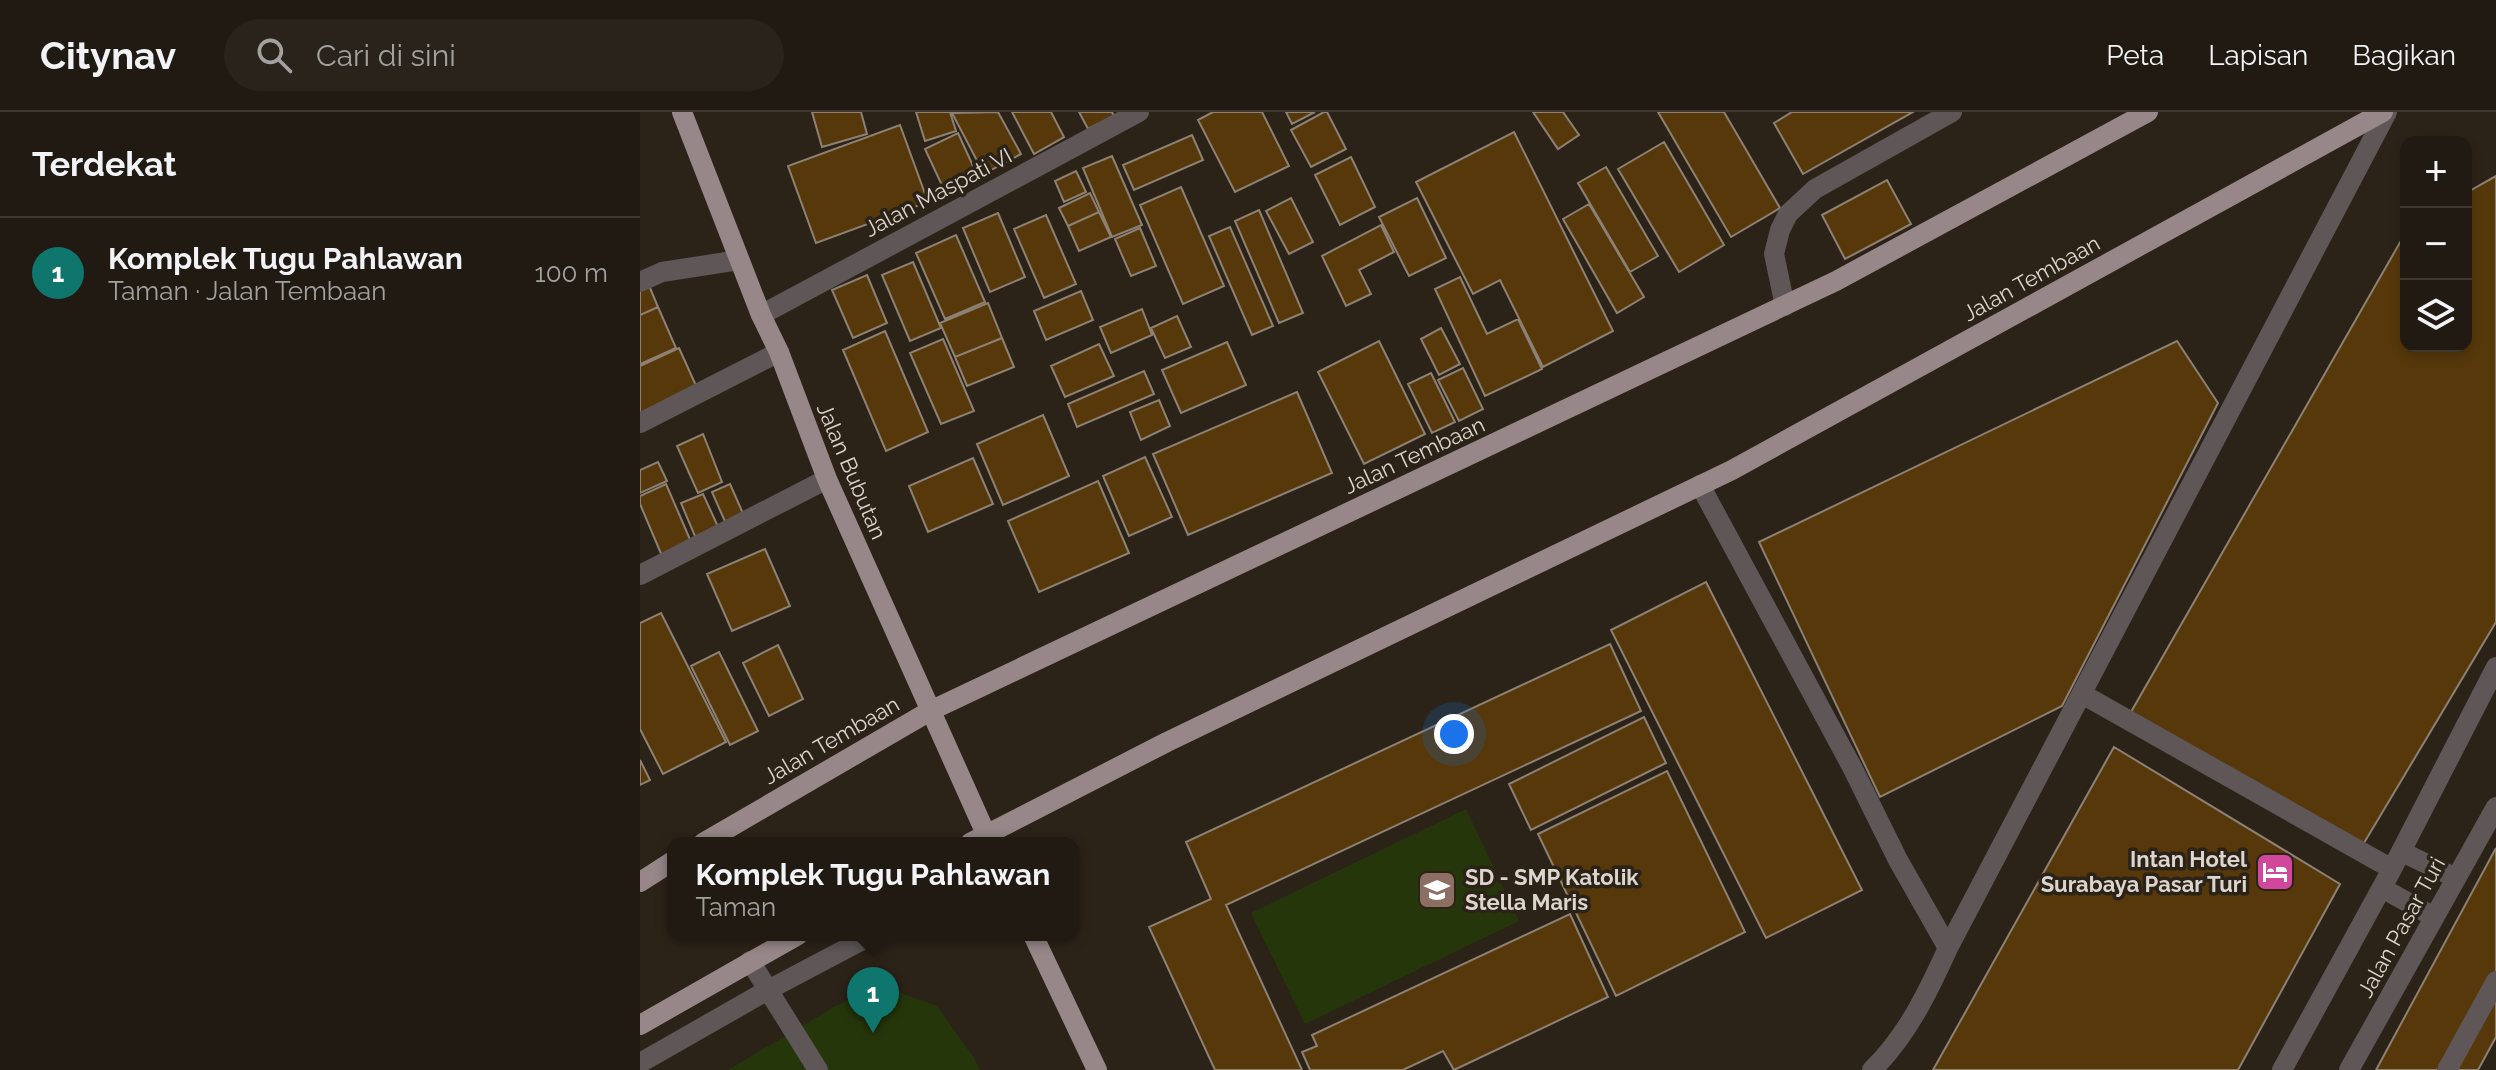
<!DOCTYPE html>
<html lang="id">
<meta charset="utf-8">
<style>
body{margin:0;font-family:Raleway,sans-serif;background:#29231b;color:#f1f3f6}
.controls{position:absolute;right:24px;top:24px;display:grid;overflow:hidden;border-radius:16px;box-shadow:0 4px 12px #0003}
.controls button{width:72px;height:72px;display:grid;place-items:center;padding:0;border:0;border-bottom:2px solid #3e3832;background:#211a12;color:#f1f3f6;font:40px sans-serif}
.you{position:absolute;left:814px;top:622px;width:28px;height:28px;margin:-20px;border:6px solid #fff;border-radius:50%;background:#1a73e8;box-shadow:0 0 0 12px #1a73e833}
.badge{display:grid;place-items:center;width:52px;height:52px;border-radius:50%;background:#0f766e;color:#fff;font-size:26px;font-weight:700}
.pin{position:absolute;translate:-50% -66px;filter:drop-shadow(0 2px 4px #0008)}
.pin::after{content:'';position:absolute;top:42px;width:28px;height:24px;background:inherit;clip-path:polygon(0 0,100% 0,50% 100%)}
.popup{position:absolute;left:27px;top:725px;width:412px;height:104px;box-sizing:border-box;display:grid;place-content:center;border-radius:16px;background:#211a12;filter:drop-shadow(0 2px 6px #0005);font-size:26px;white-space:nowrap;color:#a2a19f}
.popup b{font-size:30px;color:#f1f3f6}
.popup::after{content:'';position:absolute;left:50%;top:100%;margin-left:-16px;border:16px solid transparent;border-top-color:#211a12}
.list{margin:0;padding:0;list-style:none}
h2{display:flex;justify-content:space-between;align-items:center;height:104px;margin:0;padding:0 32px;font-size:34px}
h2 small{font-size:26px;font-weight:400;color:#a2a19f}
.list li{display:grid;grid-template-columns:52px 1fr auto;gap:24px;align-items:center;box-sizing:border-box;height:112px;padding:0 32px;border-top:2px solid #3e3832}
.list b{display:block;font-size:30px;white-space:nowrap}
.list p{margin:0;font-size:26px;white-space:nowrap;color:#a2a19f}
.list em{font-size:26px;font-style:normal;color:#a2a19f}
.icon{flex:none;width:44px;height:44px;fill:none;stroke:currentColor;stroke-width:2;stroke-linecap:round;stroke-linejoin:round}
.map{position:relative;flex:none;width:1856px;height:958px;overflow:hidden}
header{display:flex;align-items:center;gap:48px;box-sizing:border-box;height:112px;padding:0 40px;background:#211a12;border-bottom:2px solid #3e3832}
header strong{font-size:38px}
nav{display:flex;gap:44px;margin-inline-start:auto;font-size:28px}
.search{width:560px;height:72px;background:#29231b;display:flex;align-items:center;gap:20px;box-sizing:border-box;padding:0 28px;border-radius:44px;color:#a2a19f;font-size:30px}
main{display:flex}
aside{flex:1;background:#211a12}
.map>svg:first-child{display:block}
</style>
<header>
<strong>Citynav</strong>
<div class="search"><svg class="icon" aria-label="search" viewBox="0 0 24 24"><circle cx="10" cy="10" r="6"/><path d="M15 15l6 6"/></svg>Cari di sini</div>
<nav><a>Peta</a><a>Lapisan</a><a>Bagikan</a></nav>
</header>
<main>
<aside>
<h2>Terdekat<small></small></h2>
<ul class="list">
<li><span class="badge">1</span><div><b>Komplek Tugu Pahlawan</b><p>Taman · Jalan Tembaan</p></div><em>100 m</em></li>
</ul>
</aside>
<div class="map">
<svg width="1856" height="958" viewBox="0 0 1856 958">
<rect width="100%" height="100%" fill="#2c2318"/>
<!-- green -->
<path fill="#26360b" d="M826 697 879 809 665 912 611 801Z
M238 873 297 894 334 946 340 958H88L192 896Z"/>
<!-- building -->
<path fill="#56380b" stroke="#8d8174" stroke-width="2" d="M172 0H221L227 22 182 35Z
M276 0H310L316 19 285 29Z
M358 0 381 42 344 62 312 1Z
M372 0H411L424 25 394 42Z
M439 0H472L474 4 448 17Z
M573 0H622L649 54 595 80 558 8Z
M646 0H675L652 12Z
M684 0H687L706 37 671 55 651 18Z
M893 0H923L939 23 918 37Z
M1018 0H1084L1140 96 1091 125Z
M1152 0H1273L1163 62 1134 11Z
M260 13 288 90 176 131 148 54Z
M874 20 973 219 903 255 860 168 833 182 776 70Z
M318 21 339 67 306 82 285 37Z
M552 23 563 48 494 78 483 53Z
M1024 30 1084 133 1039 160 978 57Z
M472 44 502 113 472 125 443 56Z
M711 45 735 95 700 113 675 63Z
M966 55 1018 144 990 160 938 71Z
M436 59 446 80 424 90 415 69Z
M1856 64V510L1721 736 1491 600 1766 120V234H1826V81Z
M1247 68 1271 112 1205 147 1182 103Z
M541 75 584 174 543 192 500 93Z
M450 81 459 100 428 114 419 96Z
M651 86 673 130 649 142 626 99Z
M777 86 806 146 769 164 739 105Z
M949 92 1004 185 977 201 923 107Z
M619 98 663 201 639 211 595 109Z
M459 100 471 125 439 139 428 114Z
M358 101 385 165 350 180 323 116Z
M406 103 436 172 404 186 374 117Z
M741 113 754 140 719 158 731 182 706 194 682 144Z
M590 115 633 214 612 223 569 124Z
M500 116 516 154 491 164 475 127Z
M316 123 345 190 305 207 276 141Z
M273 150 301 216 270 229 242 163Z
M227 163 247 211 213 226 192 178Z
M820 165 847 222 878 207 902 257 845 284 795 177Z
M8 171 18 195 0 203V174Z
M441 179 453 208 406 228 394 199Z
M348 191 362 226 315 245 300 211Z
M18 195 36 236 0 252V203Z
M502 197 512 223 471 241 460 215Z
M537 204 551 235 525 246 511 216Z
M801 216 820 252 799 263 781 227Z
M245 219 288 320 246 339 203 238Z
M362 226 374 255 327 274 315 245Z
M303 227 334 299 301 312 270 241Z
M739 229 785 322 724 352 678 260Z
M1537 229 1578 291 1422 594 1240 685 1119 430Z
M587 230 606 273 541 301 522 258Z
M459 232 474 264 425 285 411 254Z
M39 236 58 278 0 305V254Z
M823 256 843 297 819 309 798 268Z
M504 259 514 282 437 315 428 292Z
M791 261 815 310 792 321 768 272Z
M657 280 692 361 548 423 513 342Z
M519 288 530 314 501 328 490 300Z
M403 303 429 364 363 393 337 332Z
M63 322 82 370 58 381 37 334Z
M505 345 532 405 489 424 463 364Z
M333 346 353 392 288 420 269 374Z
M18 350 27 369 0 381V358Z
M458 369 489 441 399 480 368 409Z
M26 372 52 432 22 444 0 392V384Z
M90 372 105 406 87 414 72 380Z
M63 382 80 419 57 429 41 391Z
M125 437 150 494 92 519 67 462Z
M1066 470 1222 778 1126 826 971 518Z
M21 501 86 630 23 662 0 617V511Z
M970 532 1001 599 586 793 662 958H575L509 815 571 787 546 730Z
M138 533 163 587 129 604 103 551Z
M79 540 118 619 90 633 51 554Z
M1004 605 1026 651 891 718 869 672Z
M1474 635 1700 772 1598 958H1293Z
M0 648 10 668 0 673Z
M1027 659 1105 820 976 884 898 722Z
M1856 736V925L1838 958H1736Z
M930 802 968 885 814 958 803 939 763 958H670L662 940 677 934 672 923Z"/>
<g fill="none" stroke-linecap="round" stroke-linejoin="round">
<!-- service -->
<path stroke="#5e5657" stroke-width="20" d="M1060 373 1212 655 1258 748 1308 836
M1442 582 1752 757
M1762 740 1816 766
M1742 776 1794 805
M110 849 178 958
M0 951 128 878 232 823
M1232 958C1267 924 1288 880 1308 836L1747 0
M1642 958 1752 757 1856 555"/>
<!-- minor -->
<path stroke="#5e5657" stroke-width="20" d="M0 170 22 160 99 148
M1145 194 1134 142 1140 118 1148 102 1175 77 1312 0
M121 203 499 0
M0 311 139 240
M0 463 187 367"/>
<!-- tertiary -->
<path stroke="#5e5657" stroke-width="20" d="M1709 958 1856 695
M1807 958 1856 869"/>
<!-- primary -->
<path stroke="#978788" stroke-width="20" d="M42 0 121 203 139 240 187 367 350 731
M63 731 290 599 1196 169 1508 0
M330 731 527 630 1092 358 1743 0
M0 770 33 749
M393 823 457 958
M0 913 158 823"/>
</g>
<!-- icons -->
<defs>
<g id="hotel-square" transform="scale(2)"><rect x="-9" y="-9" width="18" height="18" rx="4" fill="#d1479c" stroke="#2c2318"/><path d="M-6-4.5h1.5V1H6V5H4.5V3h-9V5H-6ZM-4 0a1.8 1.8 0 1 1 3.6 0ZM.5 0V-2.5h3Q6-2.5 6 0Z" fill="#fff"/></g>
<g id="school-square" transform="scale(2)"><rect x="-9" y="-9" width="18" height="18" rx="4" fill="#8d6e63" stroke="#2c2318"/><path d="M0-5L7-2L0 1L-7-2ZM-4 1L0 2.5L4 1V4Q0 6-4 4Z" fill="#fff"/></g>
</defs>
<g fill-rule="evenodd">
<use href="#hotel-square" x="1635" y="760"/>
<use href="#school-square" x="797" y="778"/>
</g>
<g text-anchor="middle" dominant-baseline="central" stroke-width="7" stroke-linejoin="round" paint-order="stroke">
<!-- street labels -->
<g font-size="22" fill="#dbd5cd" stroke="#2c2318">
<text transform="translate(298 80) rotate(-28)">Jalan Maspati VI</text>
<text transform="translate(1391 166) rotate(-29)">Jalan Tembaan</text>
<text transform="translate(774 343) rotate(-25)">Jalan Tembaan</text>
<text transform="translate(212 359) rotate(67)">Jalan Bubutan</text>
<text transform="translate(191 628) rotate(-30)">Jalan Tembaan</text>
<text transform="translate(1761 815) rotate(-61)">Jalan Pasar Turi</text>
</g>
<!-- poi labels -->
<g font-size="22" font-weight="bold" fill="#dbd5cd" stroke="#2c2318" text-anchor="end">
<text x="1607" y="747">Intan Hotel<tspan x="1607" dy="25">Surabaya Pasar Turi</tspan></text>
<text x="825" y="765" text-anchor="start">SD - SMP Katolik<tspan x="825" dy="25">Stella Maris</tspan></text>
</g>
</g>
</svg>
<div class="controls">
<button>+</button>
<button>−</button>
<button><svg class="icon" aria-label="layers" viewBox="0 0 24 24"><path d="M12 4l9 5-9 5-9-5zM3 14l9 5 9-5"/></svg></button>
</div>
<div class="you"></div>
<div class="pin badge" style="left:233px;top:921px">1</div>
<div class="popup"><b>Komplek Tugu Pahlawan</b>Taman</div>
</div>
</main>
